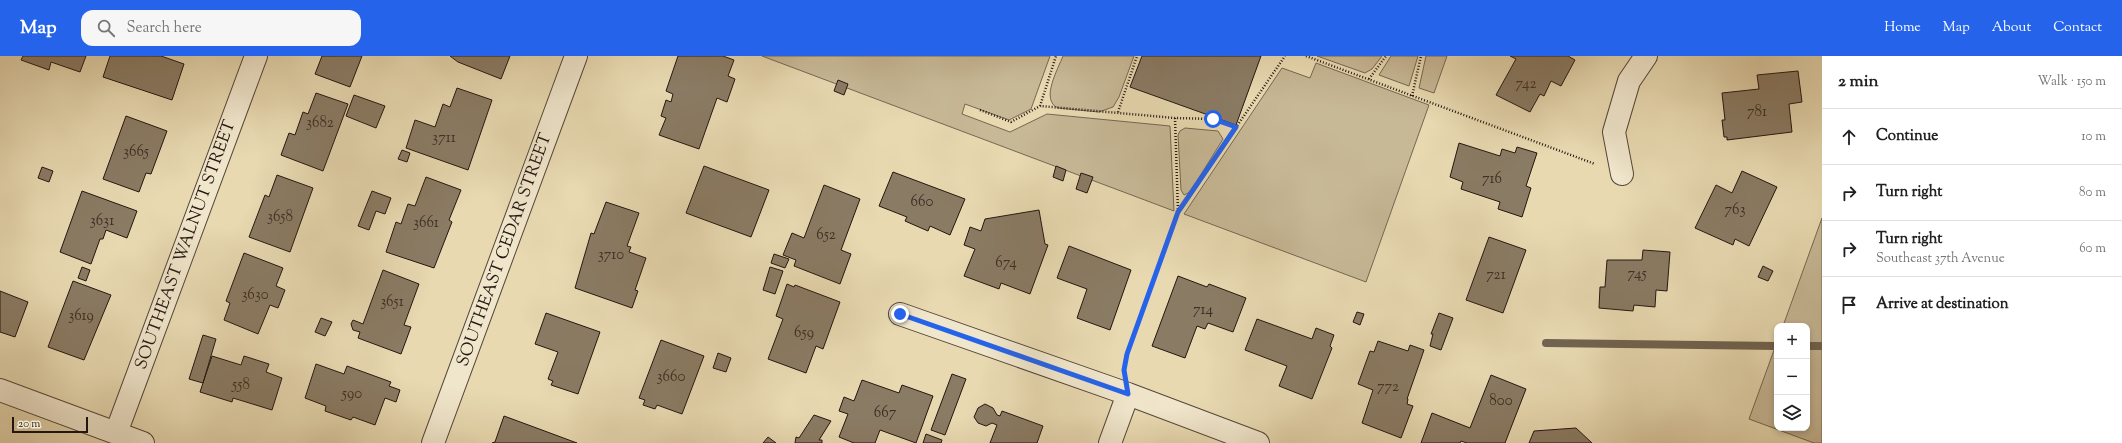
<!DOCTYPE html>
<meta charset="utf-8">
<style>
body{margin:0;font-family:"Sorts Mill Goudy",serif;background:#f6f6f6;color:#202124}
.controls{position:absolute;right:12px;bottom:12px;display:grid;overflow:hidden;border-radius:8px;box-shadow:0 2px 6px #0003}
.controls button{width:36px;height:36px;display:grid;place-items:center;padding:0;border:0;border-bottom:1px solid #e0e0e0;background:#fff;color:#202124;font:20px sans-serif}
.scale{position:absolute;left:12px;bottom:10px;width:76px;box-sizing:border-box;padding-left:4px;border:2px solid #241610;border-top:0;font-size:11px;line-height:14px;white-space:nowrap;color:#241610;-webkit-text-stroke:3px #f0e6cc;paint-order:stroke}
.stop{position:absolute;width:12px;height:12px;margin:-9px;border:3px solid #2563eb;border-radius:50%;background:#fff}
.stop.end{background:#2563eb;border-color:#fff;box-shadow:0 1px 4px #0008}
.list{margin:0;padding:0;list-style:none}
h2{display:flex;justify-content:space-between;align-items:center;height:52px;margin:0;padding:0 16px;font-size:17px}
h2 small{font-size:13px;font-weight:400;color:#757577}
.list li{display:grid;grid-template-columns:26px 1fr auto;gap:12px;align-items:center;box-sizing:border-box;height:56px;padding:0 16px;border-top:1px solid #e0e0e0}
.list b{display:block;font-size:15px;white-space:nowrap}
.list p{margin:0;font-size:13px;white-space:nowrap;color:#757577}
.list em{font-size:13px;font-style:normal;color:#757577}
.icon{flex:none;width:22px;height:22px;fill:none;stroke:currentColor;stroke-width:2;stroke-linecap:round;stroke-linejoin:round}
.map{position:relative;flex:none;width:1822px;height:387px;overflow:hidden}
header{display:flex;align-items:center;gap:24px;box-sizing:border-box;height:56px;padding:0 20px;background:#2563eb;color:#fff}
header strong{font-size:19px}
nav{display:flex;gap:22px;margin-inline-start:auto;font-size:14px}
.search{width:280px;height:36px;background:#f6f6f6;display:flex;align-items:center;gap:10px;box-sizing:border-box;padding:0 14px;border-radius:12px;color:#757577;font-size:15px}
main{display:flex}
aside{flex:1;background:#fff}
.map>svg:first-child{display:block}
</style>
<header>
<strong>Map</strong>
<div class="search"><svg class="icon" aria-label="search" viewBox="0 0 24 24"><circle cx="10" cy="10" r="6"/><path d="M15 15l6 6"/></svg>Search here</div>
<nav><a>Home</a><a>Map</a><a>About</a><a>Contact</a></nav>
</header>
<main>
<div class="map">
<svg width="1822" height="387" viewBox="0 0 1822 387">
<rect width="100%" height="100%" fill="#e8d9b1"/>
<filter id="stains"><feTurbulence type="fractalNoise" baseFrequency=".005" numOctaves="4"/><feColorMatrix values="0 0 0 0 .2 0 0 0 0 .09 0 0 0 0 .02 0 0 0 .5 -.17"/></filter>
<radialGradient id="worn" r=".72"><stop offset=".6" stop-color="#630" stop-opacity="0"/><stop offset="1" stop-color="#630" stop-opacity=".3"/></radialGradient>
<!-- green -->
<path fill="#c7b896" stroke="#766753" d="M762 0H1050L1031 53 1009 64 965 48 962 58 1010 76 1047 58 1170 70 1174 155Z
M1063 0H1134L1119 41 1113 51 1099 56 1058 52C1040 44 1058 13 1063 0Z
M1317 0H1382L1372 13 1365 17Z
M1391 0H1418L1409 30 1379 19Z
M1426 0H1447L1434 37 1419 32Z
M1316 7 1429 49 1366 226 1184 158 1282 12 1310 22Z
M1185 72 1218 75 1223 83 1190 136 1184 139 1181 134 1178 79 1180 75Z
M1822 162V387H1814L1749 363 1777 286V372H1807V270H1783Z"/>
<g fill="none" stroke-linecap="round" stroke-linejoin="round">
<!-- stream -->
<path stroke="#716350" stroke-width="8" d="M1546 287 1777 290
M1807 290H1822"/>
</g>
<!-- building -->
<path fill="#8a7b64" stroke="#241610" d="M23 0H86L80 16 51 6 49 14 21 4Z
M110 0H161L184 8 172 44 103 21Z
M322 0H362L350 31 315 18Z
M450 0H510L501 23 458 6Z
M678 0H723L734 4 728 20 735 23 727 46 717 42 699 93 659 79 666 62 661 60 666 44 671 46 673 38 666 35Z
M1142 0H1261L1236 69 1130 31Z
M1510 0H1568L1575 4 1561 30 1551 25 1544 40 1540 38 1530 56 1496 39 1516 3Z
M1798 15 1802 46 1789 48 1792 76 1727 84V81H1724L1722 64H1725L1722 37 1759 33 1757 19Z
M838 24 848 28 844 39 834 35Z
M457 32 492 44 468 114 406 92 415 64 435 71 443 48 450 51Z
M316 37 348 48 323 115 281 99 289 77 295 79 303 56 308 58Z
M354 39 385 50 376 72 346 60Z
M126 60 167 75 151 118 146 117 139 136 103 123Z
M1459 87 1500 100 1502 93 1515 97 1517 91 1537 97 1526 130 1531 132 1522 161 1498 153 1500 146 1461 133 1463 126 1450 121Z
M402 94 410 97 407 106 398 103Z
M704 110 769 134 751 181 686 157Z
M1056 110 1066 114 1063 125 1053 121Z
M42 111 53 115 49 126 38 122Z
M1742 115 1777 131 1749 190 1735 183 1733 189 1695 172 1716 129 1732 137Z
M893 116 965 143 950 179 930 170 928 175 905 165 907 161 879 150Z
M1081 117 1093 121 1087 137 1076 133Z
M277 119 313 132 290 196 249 181 265 139 269 141Z
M426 121 461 134 449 164 452 166 434 212 386 196 396 166 401 168 408 148 415 150Z
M824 129 860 143 841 194 851 198 840 228 794 210 796 204 783 199 792 177 804 182Z
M82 135 137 155 127 182 106 174 103 183H100L91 208 60 196Z
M372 135 391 142 385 158 376 155 369 174 358 170Z
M606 146 639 157 627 190 631 191 629 196 646 202 635 234 638 235 632 252 575 232 591 177 594 178Z
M1039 154 1045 188 1048 189 1030 238 1001 227 999 233 964 220 975 193 964 189 970 171 981 175 985 163Z
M1489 181 1526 194 1503 257 1466 244Z
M1069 190 1131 214 1110 274 1077 262 1087 233 1057 222Z
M1643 194 1670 196 1667 235 1656 234 1655 251 1634 249 1633 255 1599 252 1600 231H1605L1607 204H1642Z
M244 197 283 212 276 230 285 234 278 252 270 249 258 278 224 264 230 247 226 245Z
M774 198 789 203 785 212 771 207Z
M1763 210 1773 215 1768 225 1758 221Z
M82 211 90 214 86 225 78 222Z
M770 211 783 215 775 238 763 234Z
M383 214 419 228 404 269 411 271 401 298 358 282 360 276 353 274 351 268 353 264 363 268Z
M1178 220 1207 231 1209 228 1246 242 1233 276 1208 267 1205 273 1197 270 1185 302 1152 290Z
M73 225 111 239 84 304 48 291Z
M787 228 794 231 795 229 840 246 823 293 816 290 806 317 768 303 783 263 776 260Z
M0 235 28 246 15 281 0 276Z
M1357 256 1364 258 1360 269 1353 266Z
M546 257 600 276 578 338 551 329 553 325 548 323 558 296 535 288Z
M1439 257 1453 262 1441 294 1430 290 1433 278H1431Z
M321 262 332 266 325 280 315 276Z
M1257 263 1312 283 1316 272 1334 279 1330 290 1332 292 1312 343 1279 330 1287 310 1245 294Z
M203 279 216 283 203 327 189 323Z
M661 284 704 300 682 358 657 349 655 353 643 349 645 344 639 342Z
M1378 285 1408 295 1410 289 1424 294 1407 343H1408L1407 348 1413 350 1401 382 1362 367 1373 334 1358 328 1370 295 1374 296Z
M718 297 731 302 726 316 713 312Z
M212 300 241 309 244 300 269 308 266 316 282 322 272 354 233 342 232 346 200 336Z
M316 308 344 318 347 310 391 326 389 330 400 334 396 346 385 342 375 369 353 361 351 364 325 355 326 350 305 342Z
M952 318 966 323 945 379 931 374Z
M1491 319 1526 333 1505 387H1467L1461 385 1460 387H1421L1432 357 1470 372Z
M862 324 899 337 902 329 933 340 916 387 880 374 875 387H854L839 381 848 358 839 355 844 341 854 345Z
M985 348 993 352 997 359 1000 360 1002 355 1043 370 1037 387H990L997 369 992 367 986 370 978 367 974 361 978 352Z
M814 359 831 365 819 384H822V387H795L796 381 799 382Z
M504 360 550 377 577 387H492L495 386Z
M1576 372 1592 387H1529L1534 375Z
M926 378 942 384 941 387H923Z
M768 381 776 387H763Z"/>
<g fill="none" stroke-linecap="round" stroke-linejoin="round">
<!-- minor casing -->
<g stroke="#554738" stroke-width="24">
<path id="minor" d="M1622 118 1614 76 1629 25 1646 0
M900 258 1128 338 1258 387
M0 334 143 387
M116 377 256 0
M433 387 576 0
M1110 387 1128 338"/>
</g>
<!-- path -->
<path stroke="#241610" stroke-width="2.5" stroke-dasharray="1 2" stroke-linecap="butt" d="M1306 0 1595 108
M1369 23 1386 0
M1412 40 1421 0
M1040 50 1056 0
M980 54 1011 66 1040 50 1175 62 1213 63 1236 71
M1118 56 1137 0
M1175 62 1178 156
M1124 312 1127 298 1178 156 1285 0"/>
<!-- minor -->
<use href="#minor" stroke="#f0e6cc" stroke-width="22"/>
</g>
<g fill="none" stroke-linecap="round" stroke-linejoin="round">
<!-- route -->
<path stroke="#2563eb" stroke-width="5" d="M900 258 1128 338 1124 314 1127 298 1178 156 1236 71 1213 63"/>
</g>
<g text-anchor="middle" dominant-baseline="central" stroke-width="3.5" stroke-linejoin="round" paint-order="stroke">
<!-- number labels -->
<g font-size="15" fill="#3e2f25">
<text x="1526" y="28">742</text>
<text x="1757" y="56">781</text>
<text x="320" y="67">3682</text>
<text x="444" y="82">3711</text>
<text x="136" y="96">3665</text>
<text x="1492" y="123">716</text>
<text x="922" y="146">660</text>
<text x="1735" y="154">763</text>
<text x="280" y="161">3658</text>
<text x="102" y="165">3631</text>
<text x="426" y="167">3661</text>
<text x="826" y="179">652</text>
<text x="611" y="199">3710</text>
<text x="1006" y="207">674</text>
<text x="1637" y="218">745</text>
<text x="1496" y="219">721</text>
<text x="255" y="239">3630</text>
<text x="392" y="246">3651</text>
<text x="1203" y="254">714</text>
<text x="81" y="260">3619</text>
<text x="804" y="277">659</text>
<text x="671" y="321">3660</text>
<text x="241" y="329">558</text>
<text x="1388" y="331">772</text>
<text x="352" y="338">590</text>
<text x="1501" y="345">800</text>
<text x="885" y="357">667</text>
</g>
<!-- street labels -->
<g font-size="17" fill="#241610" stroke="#f0e6cc">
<text transform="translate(186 189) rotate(-70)">SOUTHEAST WALNUT STREET</text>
<text transform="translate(505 194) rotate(-70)">SOUTHEAST CEDAR STREET</text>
</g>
</g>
<rect width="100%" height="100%" filter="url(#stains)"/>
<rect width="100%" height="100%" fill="url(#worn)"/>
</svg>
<div class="controls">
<button>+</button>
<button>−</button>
<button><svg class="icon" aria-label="layers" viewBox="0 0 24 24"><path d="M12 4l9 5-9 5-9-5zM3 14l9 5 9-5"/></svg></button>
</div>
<div class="scale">20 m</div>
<div class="stop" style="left:1213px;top:63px"></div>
<div class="stop end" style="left:900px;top:258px"></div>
</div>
<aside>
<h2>2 min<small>Walk · 150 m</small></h2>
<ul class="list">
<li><svg class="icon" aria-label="ahead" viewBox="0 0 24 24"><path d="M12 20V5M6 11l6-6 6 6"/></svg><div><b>Continue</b></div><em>10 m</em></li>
<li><svg class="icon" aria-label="right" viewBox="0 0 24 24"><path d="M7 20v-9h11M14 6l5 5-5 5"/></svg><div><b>Turn right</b></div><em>80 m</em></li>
<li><svg class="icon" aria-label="right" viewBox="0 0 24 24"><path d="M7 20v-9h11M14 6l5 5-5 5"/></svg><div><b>Turn right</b><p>Southeast 37th Avenue</p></div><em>60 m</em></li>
<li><svg class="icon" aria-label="arrive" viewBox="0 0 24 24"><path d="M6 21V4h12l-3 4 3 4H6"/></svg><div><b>Arrive at destination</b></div></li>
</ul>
</aside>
</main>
